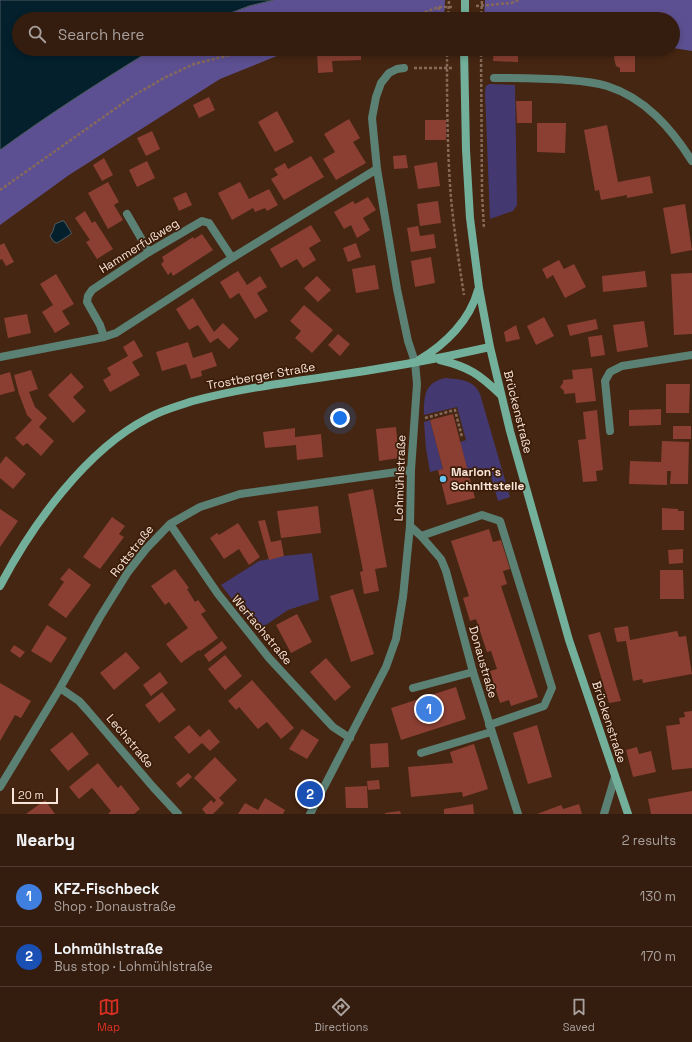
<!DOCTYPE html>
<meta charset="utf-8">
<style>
body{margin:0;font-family:"Space Grotesk",sans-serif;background:#3c2517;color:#f1f3f6}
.scale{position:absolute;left:12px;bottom:10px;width:46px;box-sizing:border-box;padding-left:4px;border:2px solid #fae5d9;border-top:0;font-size:11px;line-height:14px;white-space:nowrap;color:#fae5d9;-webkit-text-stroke:3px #3a1c08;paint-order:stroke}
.you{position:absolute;left:340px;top:418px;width:14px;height:14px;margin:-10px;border:3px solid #fff;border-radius:50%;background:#1a73e8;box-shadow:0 0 0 6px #1a73e833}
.badge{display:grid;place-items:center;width:26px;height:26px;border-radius:50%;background:#d93025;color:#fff;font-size:13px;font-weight:700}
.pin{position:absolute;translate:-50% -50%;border:2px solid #fff;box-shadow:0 1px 4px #0006}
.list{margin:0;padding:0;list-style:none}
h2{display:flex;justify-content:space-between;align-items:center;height:52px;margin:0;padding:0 16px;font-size:17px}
h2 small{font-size:13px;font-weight:400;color:#a9a19e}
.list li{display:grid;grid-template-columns:26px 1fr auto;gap:12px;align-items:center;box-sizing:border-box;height:60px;padding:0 16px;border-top:1px solid #4e3a2e}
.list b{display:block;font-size:15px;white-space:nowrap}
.list p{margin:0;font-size:13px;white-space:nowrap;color:#a9a19e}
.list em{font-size:13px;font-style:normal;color:#a9a19e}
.icon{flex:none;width:22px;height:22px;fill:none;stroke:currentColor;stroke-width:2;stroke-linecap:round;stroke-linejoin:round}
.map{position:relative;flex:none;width:692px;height:814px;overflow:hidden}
.search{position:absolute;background:#341c0e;box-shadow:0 2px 6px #0003;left:12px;right:12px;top:12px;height:44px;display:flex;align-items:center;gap:10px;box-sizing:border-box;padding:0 14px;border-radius:22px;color:#a9a19e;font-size:15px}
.sheet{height:172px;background:#341c0e}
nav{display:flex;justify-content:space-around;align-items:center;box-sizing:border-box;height:56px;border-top:1px solid #4e3a2e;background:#341c0e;font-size:11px;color:#a9a19e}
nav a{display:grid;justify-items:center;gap:2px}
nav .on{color:#d93025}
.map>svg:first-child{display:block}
</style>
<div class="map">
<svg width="692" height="814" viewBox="0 0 692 814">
<rect width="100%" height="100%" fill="#452612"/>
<!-- green -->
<path fill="#443870" d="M489 84 515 85 517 205 513 211 490 219 485 92 486 86Z
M445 378C460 379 474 380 480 394L510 497 498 501 489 470 469 476 460 442 466 440 457 407 424 415C424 396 424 383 445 378Z
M430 420 443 469 430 472 426 449 424 422Z
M312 553 319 600 288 610 257 631 221 585 259 561 284 556Z"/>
<!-- forest -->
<path fill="#5d5092" d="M274 0H445L444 19H215L250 6Z
M485 0H692V51L673 48V19H484Z
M153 49H294L220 79 69 175 0 225V150C49 114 101 81 153 49Z"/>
<!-- water -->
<path fill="#03202c" stroke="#4d5b60" d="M0 0H274L249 6 215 19H19V49H153C101 81 49 114 0 150Z
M62 221H64L71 232V234L57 243 54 242 50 236 53 231 55 224Z"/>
<!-- building -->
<path fill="#8a3f32" d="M317 49H361V60L332 61 333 72 318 73Z
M494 49H518V62L493 61Z
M621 49 635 51V72H620V68L616 66 614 58 615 54Z
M209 97 215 110 199 118 193 105Z
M516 101H532V123H517Z
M277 111 294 142 275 152 258 122Z
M349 119 360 138 353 142 366 163 336 180 323 159 335 152 324 134Z
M425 120H446V140H425Z
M537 123H566L565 153 537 152Z
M607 125 618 182 650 176 653 193 627 198V195L601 200 599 190 595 191 584 130Z
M152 131 160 149 146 156 137 138Z
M406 155 408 168 394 169 393 156Z
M311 156 324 177 284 200 271 179 278 175 274 169 285 163 288 169Z
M104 158 113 175 102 181 93 165Z
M147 161 155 178 137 187 129 170Z
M437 162 440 186 418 189 414 166Z
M108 182 119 202 114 205 123 220 108 229 88 193Z
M240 182 249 199 269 189 278 205 267 211 265 208 255 212 253 208 232 220 218 193Z
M186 192 192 205 179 211 173 198Z
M368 197 376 210 363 218 370 230 357 238 351 225 344 229 334 212 353 201 355 204Z
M438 201 441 223 420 226 417 204Z
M685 204 692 250 671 254 663 208Z
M85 211 92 223 95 221 113 249 97 259 86 242 90 240 75 218Z
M311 225 321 241 309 248 316 260 303 268 297 259 281 268 270 249Z
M418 226 420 236 434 234 436 248 411 252 407 228Z
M202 234 213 250 173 276 171 272 168 275 161 264 164 261 162 257 193 237 194 239Z
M4 243 14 262 6 266 2 259 0 260V245Z
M356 243 361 257 348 262 343 248Z
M431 257 435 283 415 287 411 261Z
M559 260 564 269 574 264 586 287 565 298 553 275 547 279 542 269Z
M375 265 379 289 356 293 352 269Z
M238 271 247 285 260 276 267 287 257 293 268 311 255 319 239 293 230 299 220 282Z
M645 271 647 287 603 292 602 276Z
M692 273V334L674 335 671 274Z
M56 274 74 304 62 311 70 324 55 333 42 312 53 305 40 284Z
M317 276 331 290 318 302 304 288Z
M193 298 214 332 223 323 239 339 229 349 218 338 210 343 198 325 189 330 176 309Z
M304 305 333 330 312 353 295 338 301 331 290 321Z
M27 314 31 333 8 338 4 318Z
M544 317 554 336 536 345 527 326Z
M596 319 598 329 570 336 567 325Z
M644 321 648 347 617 352 613 325Z
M516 325 520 339 506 342 504 332Z
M338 334 350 344 340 356 328 345Z
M602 335 605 355 591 357 588 337Z
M134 340 143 356 132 362 140 375 110 392 103 380 111 375 107 368 128 356 123 347Z
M188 342 193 358 212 352 217 366 201 371 202 376 191 379 186 364 162 371 156 352Z
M592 368 596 401 576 403 575 393 564 394V391L560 387 563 383V380L573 379 572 370Z
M31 370 38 389 29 392 35 407 47 418 39 427 54 441 41 456 27 443 23 446 15 438 32 420 27 415 19 394 14 375Z
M10 372 15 391 0 395V375Z
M71 373 84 387 73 397 86 411 73 423 48 395Z
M666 384H690L689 413H666Z
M661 409V425L629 426V410Z
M597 410 603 470 596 471 597 481 583 482 578 440 586 439 583 412Z
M453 414 475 498 447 505 438 470 443 469 430 420Z
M673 426H691V439H673Z
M396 427 399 458 379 461 376 429Z
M295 428V437L321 434 323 457 297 460 296 445 265 448 263 432Z
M662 441 689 442 688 484H670L671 471H667V485L629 484 630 461 661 462Z
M6 456 26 474 13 489 0 478V464Z
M373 489 387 567 375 569 379 591 364 594 360 572 363 571 348 494Z
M318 506 321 533 281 538 277 511Z
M662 508 678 509V511H684V530H662Z
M0 509 18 521 0 547Z
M112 517 125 526 119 534 124 537 100 569 83 557Z
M265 520 271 542 281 540 284 556 269 560 258 521Z
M238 523 260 557 249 565 239 549 224 559 210 538 217 533 219 535Z
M489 529 493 542 501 540 510 569 503 571 507 584 501 586 538 697 511 706 509 700 500 703 490 671 497 669 491 651 487 652 476 619 470 621 463 598 469 596 451 541Z
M683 549V563L669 564 668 550Z
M69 568 91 585 66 618 48 605 64 582 60 579Z
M175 569 189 588 187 589 195 602 198 600 206 611 201 614 218 638 200 651 199 650 181 663 166 644 188 628 169 602 165 605 151 586Z
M660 570H683L684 599H660Z
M353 589 374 654 351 662 330 596Z
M297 614 312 642 291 653 276 625Z
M47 625 67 638 51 663 31 651Z
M628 626 630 640 677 631 679 637 686 636 692 674 643 683 642 679 633 681 626 641 617 642 614 628Z
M600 632 621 701 609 703 588 635Z
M222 641 227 648 209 662 204 655Z
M14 645 25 652 20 658 10 651Z
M126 652 140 668 114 690 100 673Z
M225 655 242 676 225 690 208 669Z
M326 658 351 687 335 701 310 672Z
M160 672 168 683 151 696 143 685Z
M252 680 294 728 281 739 267 722 258 729 239 707 236 710 228 701Z
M0 683 31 701 21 718 15 715 0 741Z
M456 687 466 719 401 740 391 708Z
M162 692 176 710 159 723 145 705Z
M692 711V768L672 770 666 726 680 724 679 718 685 717 684 712Z
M189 725 200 737 209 729 220 742 210 751 202 743 189 754 174 737Z
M537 725 552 777 528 784 513 733Z
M302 729 319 740 307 759 289 749Z
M72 732 89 754 68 771 50 750Z
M388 743 389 767 371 768 370 744Z
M474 744 488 789 463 797 462 792 411 797 408 767 453 763 450 752Z
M637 747 639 754 651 751 656 772 633 777 626 750Z
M215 757 237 780 219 798 224 803 213 814H206L202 809 211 800 214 803 216 800 194 778Z
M98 763 118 788 121 785 140 809 134 814H108L111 811 92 788 79 799 69 787Z
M188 773 192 777 180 788 176 783Z
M379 780 380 789 368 790 367 781Z
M367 786 368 808H346L345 787Z
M692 791V814H651L648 799Z
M265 798 285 810 283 814H238L245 803 258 810Z
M45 800 55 814H26Z
M473 804 474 814H444V809Z
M579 804 582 814H537L561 805 563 809Z
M400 811 401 814H385V813Z"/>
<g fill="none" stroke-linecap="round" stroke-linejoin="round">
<!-- path -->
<path stroke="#866a59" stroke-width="2.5" stroke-dasharray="3 2" stroke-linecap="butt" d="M476 6 511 3 519 0
M439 7V19
M406 19 439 7H453
M447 49C447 98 447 149 451 198 454 230 459 263 464 295
M481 49 482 194 484 229
M414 68H453
M0 190 136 94 166 77 194 64 254 49
M425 418 455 410 462 437"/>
<!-- lane -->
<path stroke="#5b8174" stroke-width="8" d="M127 214 149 252
M421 536 482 515 500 521 552 688 544 706 489 725
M413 688 473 672
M421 753 491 732
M604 814 615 777"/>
<!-- street -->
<path stroke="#5b8174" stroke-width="8" d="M494 78C518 78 543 78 567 80 580 81 594 82 607 86 645 98 671 128 692 161
M104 337 100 325 87 302 88 296 92 290 149 252 202 221 209 223 232 258
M0 357 104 337 116 333 232 258 377 169
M610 431 605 381 610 372 622 366 692 355
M170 524 218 594 269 658 333 727 350 738
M410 526 421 536 441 559 446 571 473 672 518 814
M60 688 79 701 88 711 153 787 178 814
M0 787 60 688 100 617 128 572 146 549 170 524 200 507 240 494 411 470
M310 814 386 667 396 639 403 597 410 526 411 470 417 384 415 362 408 341 397 289 377 169 372 118 376 97 381 83 389 73 397 69 404 68"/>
<!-- secondary -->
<path stroke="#72b09b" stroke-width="8" d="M464 49 466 150 470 218 479 288 490 347 510 431 569 640 628 814
M419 360C446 344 470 320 478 290
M440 360C469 367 479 374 501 395
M0 586C32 525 86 450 148 418 162 410 178 406 193 401 234 390 276 384 318 378 376 370 433 360 490 347"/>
<!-- path-bridge -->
<path stroke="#866a59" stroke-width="2.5" stroke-dasharray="3 2" stroke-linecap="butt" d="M448 19 449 0
M481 19 482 0"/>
<!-- secondary-bridge -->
<path stroke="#72b09b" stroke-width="8" d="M465 19V0"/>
</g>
<!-- markers -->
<circle fill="#68c4f0" stroke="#3a1c08" stroke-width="1.5" cx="443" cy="479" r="4"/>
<g text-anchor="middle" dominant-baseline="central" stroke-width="3.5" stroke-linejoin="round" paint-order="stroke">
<!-- street labels -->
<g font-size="12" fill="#fae5d9" stroke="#3a1c08">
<text transform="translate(139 246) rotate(-32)">Hammerfußweg</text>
<text transform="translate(261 376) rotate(-10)">Trostberger Straße</text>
<text transform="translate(518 412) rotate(76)">Brückenstraße</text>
<text transform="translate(400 478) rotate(-88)">Lohmühlstraße</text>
<text transform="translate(132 551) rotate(-52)">Rottstraße</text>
<text transform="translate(262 630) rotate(50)">Wertachstraße</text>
<text transform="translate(483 662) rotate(74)">Donaustraße</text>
<text transform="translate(609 722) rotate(72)">Brückenstraße</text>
<text transform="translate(130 741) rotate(50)">Lechstraße</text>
</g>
<!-- poi labels -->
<g font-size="12" font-weight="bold" fill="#fae5d9" stroke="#3a1c08" text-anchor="start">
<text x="451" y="472">Marion´s<tspan x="451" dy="14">Schnittstelle</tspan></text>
</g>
</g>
</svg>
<div class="scale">20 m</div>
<div class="you"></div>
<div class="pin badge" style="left:429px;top:709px;background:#3f7fe0">1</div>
<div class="pin badge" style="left:310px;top:794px;background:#1a4fb4">2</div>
<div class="search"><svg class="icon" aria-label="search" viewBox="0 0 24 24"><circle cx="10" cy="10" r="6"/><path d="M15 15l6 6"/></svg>Search here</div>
</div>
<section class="sheet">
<h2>Nearby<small>2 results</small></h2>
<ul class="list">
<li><span class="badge" style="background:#3f7fe0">1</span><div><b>KFZ-Fischbeck</b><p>Shop · Donaustraße</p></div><em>130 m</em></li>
<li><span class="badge" style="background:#1a4fb4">2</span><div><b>Lohmühlstraße</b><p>Bus stop · Lohmühlstraße</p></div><em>170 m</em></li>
</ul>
</section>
<nav>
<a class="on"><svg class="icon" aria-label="map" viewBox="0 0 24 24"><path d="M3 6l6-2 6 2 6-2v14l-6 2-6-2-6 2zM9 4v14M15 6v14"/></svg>Map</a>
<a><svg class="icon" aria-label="directions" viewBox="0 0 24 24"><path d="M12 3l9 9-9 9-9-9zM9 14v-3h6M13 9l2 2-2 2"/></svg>Directions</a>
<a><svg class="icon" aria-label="saved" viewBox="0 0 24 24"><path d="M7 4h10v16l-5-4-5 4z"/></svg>Saved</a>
</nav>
